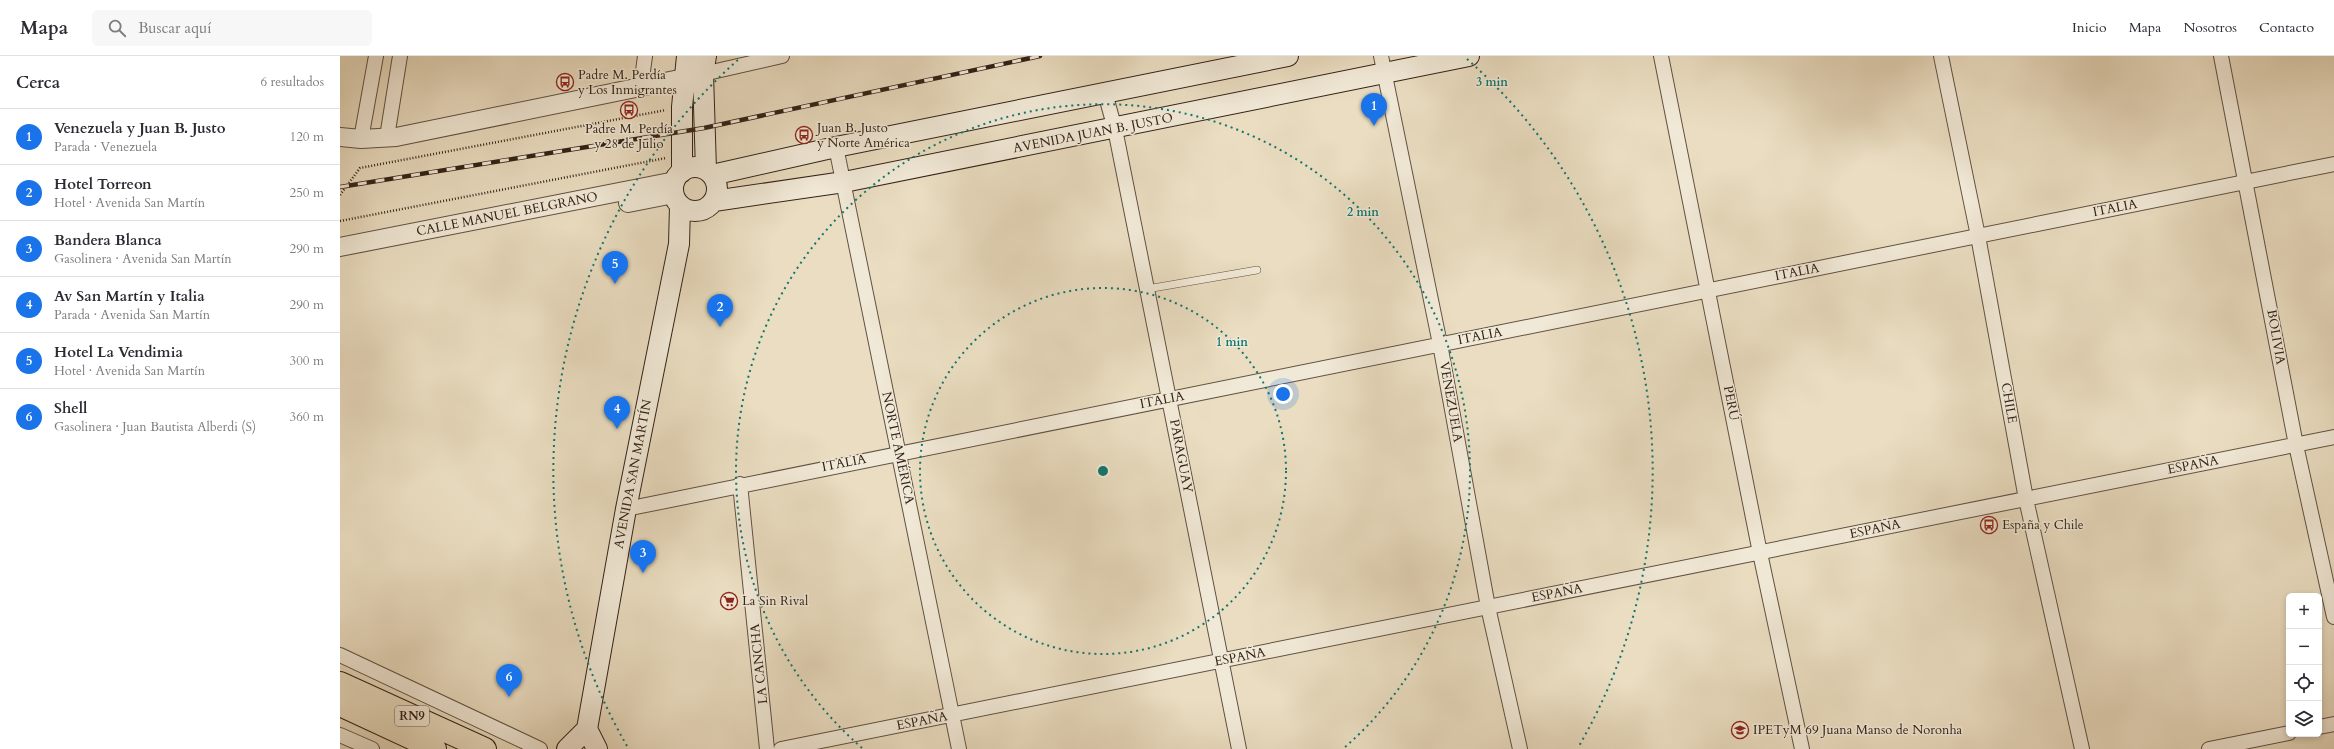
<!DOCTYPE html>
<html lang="es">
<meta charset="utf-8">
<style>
body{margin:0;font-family:Cardo,serif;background:#f7f7f7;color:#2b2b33}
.controls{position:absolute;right:12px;bottom:12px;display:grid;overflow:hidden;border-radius:6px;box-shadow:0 2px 6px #0003}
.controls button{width:36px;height:36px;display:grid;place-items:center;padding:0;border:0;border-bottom:1px solid #e1e1e2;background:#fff;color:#2b2b33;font:20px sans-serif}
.you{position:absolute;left:943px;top:338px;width:14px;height:14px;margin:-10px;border:3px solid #fff;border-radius:50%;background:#1a73e8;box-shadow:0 0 0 6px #1a73e833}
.badge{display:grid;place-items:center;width:26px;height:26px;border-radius:50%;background:#1a73e8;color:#fff;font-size:13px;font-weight:700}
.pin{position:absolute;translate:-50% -33px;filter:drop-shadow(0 1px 2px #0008)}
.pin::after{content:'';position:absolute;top:21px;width:14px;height:12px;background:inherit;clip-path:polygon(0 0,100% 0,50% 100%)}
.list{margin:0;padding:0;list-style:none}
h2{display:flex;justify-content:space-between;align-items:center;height:52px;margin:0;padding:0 16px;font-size:17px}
h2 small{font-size:13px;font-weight:400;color:#7c7c81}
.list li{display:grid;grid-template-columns:26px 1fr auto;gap:12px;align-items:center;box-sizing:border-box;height:56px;padding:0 16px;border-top:1px solid #e1e1e2}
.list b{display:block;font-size:15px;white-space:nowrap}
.list p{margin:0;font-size:13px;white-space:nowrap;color:#7c7c81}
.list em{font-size:13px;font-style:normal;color:#7c7c81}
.icon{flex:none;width:22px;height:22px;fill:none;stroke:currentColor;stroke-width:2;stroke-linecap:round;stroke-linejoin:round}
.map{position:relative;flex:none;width:1994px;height:693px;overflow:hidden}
header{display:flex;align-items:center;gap:24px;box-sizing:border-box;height:56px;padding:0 20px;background:#fff;border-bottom:1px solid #e1e1e2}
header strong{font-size:19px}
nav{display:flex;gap:22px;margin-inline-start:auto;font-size:14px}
.search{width:280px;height:36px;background:#f7f7f7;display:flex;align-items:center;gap:10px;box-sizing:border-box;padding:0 14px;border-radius:6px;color:#7c7c81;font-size:15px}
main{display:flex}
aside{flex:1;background:#fff}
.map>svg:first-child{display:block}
</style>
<header>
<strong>Mapa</strong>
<div class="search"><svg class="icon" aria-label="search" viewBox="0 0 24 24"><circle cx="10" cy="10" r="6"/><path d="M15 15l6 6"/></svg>Buscar aquí</div>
<nav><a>Inicio</a><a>Mapa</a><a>Nosotros</a><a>Contacto</a></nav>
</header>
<main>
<aside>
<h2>Cerca<small>6 resultados</small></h2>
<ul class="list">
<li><span class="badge">1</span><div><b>Venezuela y Juan B. Justo</b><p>Parada · Venezuela</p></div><em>120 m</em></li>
<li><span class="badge">2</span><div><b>Hotel Torreon</b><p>Hotel · Avenida San Martín</p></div><em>250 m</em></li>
<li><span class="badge">3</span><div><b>Bandera Blanca</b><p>Gasolinera · Avenida San Martín</p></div><em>290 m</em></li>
<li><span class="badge">4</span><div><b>Av San Martín y Italia</b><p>Parada · Avenida San Martín</p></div><em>290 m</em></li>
<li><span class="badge">5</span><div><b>Hotel La Vendimia</b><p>Hotel · Avenida San Martín</p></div><em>300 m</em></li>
<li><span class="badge">6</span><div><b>Shell</b><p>Gasolinera · Juan Bautista Alberdi (S)</p></div><em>360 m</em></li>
</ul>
</aside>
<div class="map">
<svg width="1994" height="693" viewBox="0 0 1994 693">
<rect width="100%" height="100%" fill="#eaddc1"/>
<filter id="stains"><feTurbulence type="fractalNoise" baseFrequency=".005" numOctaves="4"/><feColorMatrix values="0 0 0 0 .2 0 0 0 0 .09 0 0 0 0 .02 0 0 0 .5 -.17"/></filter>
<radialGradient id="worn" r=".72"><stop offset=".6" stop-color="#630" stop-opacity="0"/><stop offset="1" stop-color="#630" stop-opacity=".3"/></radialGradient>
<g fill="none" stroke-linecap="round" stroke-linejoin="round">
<!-- service casing -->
<g stroke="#605142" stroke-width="8">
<path id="service" d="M807 233 917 214"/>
</g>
<!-- minor casing -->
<g stroke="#605142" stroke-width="16">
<path id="minor" d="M1041 0 1100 288 1148 551 1180 693
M1321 0 1420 497 1462 693
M1601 0 1638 180 1686 443 1742 693
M1881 0 1956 389 1994 561
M363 18 442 0
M301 30 305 0
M765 37 775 73 899 693
M47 81 60 0
M21 83 36 0
M496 91 619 693
M400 428 427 693
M286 453 1994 108
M0 599 200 693
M1979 671 1994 668
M0 679 32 693
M441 693 1994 381
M1869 693 1949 677"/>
</g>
<!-- tertiary casing -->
<g stroke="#605142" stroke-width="20">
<path id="tertiary" d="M0 81 21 83 56 81 359 19
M288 147 334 138
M0 191 335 125"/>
</g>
<!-- secondary casing -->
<g stroke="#322218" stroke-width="22">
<path id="secondary" d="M366 0 363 18 366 114
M333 133a22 22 0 1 1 44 0a22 22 0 1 1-44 0Z
M342 116V51L347 0
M372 119 496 91 948 0
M374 145 504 126 1129 0
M227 693 247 673
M257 693 247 673 286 453 339 188 340 150"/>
</g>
<!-- trunk casing -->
<g stroke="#322218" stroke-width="24">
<path id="trunk" d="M0 627 145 693
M0 649 95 693"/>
</g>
<!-- path -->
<path stroke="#322218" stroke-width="2.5" stroke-dasharray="1 2" stroke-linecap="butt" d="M0 139 20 112 326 54
M0 165 326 102"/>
<!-- service -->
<use href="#service" stroke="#f1e9d7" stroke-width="7"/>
<!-- minor -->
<use href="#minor" stroke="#f1e9d7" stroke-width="14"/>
<!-- tertiary -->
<use href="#tertiary" stroke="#f1e9d7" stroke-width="18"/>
<!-- secondary -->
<use href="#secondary" stroke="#f1e9d7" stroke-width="20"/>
<!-- trunk -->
<use href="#trunk" stroke="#eaddc1" stroke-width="22"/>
<!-- rail casing -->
<g stroke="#322218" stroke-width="4.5">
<path id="rail" d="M0 131 364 72 700 0"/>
</g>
<!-- rail -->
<use href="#rail" stroke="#f1e9d7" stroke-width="3" stroke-dasharray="9" stroke-linecap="butt"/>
</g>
<!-- distance rings -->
<g fill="none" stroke="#0f766e" stroke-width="2" stroke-dasharray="2 4">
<circle cx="763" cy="415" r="183"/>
<path d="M522 692A367 367 0 1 1 1004 692"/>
<path d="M287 690A550 550 0 0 1 399 3M1127 3A550 550 0 0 1 1239 690"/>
</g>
<!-- icons -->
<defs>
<g id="bus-ring" transform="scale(0.9)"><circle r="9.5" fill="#f1e9d7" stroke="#8f2418" stroke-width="1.5"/><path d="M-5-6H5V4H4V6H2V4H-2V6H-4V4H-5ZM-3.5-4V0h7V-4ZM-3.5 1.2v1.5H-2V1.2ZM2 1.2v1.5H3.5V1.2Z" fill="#8f2418"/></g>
<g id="supermarket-ring" transform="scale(0.9)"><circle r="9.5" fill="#f1e9d7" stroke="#8f2418" stroke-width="1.5"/><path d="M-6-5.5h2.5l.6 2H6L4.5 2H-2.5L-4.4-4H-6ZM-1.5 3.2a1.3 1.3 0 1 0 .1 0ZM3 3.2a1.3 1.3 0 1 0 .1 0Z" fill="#8f2418"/></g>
<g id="school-ring" transform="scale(0.9)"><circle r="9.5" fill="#f1e9d7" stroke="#8f2418" stroke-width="1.5"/><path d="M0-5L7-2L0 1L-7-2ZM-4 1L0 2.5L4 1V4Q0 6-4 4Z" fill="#8f2418"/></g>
</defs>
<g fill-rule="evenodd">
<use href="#bus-ring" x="225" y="26"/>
<use href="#bus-ring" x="289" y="54"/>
<use href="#bus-ring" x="464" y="79"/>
<use href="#bus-ring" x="1649" y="469"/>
<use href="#supermarket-ring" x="389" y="545"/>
<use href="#school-ring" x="1400" y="674"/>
</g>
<g text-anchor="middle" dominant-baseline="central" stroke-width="3" stroke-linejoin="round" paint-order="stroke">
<!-- shield labels -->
<rect fill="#f1e9d7" stroke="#6b5e51" stroke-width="1" x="55" y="650" width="34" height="20" rx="3"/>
<g font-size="12" font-weight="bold" fill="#322218">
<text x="72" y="660">RN9</text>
</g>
<!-- poi labels -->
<g font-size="13" fill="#322218" stroke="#f1e9d7" text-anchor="start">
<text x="238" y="19">Padre M. Perdía<tspan x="238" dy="15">y Los Inmigrantes</tspan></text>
<text x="477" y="72">Juan B. Justo<tspan x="477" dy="15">y Norte América</tspan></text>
<text x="289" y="73" text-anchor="middle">Padre M. Perdía<tspan x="289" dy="15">y 28 de Julio</tspan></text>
<text x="1662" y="469">España y Chile</text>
<text x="402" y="545">La Sin Rival</text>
<text x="1413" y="674">IPETyM 69 Juana Manso de Noronha</text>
</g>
<!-- street labels -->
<g font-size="13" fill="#322218" stroke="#f1e9d7">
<text transform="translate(753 77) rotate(-11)">AVENIDA JUAN B. JUSTO</text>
<text transform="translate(1775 152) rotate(-11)">ITALIA</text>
<text transform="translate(167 158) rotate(-11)">CALLE MANUEL BELGRANO</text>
<text transform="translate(1457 216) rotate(-11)">ITALIA</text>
<text transform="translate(1140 280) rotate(-11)">ITALIA</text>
<text transform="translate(1936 281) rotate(80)">BOLIVIA</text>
<text transform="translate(822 344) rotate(-11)">ITALIA</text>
<text transform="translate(1111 346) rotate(80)">VENEZUELA</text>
<text transform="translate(1391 347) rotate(79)">PERÚ</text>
<text transform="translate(1669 347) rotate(80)">CHILE</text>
<text transform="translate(558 392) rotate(78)">NORTE AMÉRICA</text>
<text transform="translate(841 400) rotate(79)">PARAGUAY</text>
<text transform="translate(504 407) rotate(-11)">ITALIA</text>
<text transform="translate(1853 409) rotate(-11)">ESPAÑA</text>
<text transform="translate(293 418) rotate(-79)">AVENIDA SAN MARTÍN</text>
<text transform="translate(1535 473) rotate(-12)">ESPAÑA</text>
<text transform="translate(1217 537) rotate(-11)">ESPAÑA</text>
<text transform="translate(900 601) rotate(-11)">ESPAÑA</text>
<text transform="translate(419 608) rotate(-96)">LA CANCHA</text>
<text transform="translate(582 665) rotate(-11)">ESPAÑA</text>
</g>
</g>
<circle cx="763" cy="415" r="6" fill="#0f766e" stroke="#f1e9d7" stroke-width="2"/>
<g font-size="12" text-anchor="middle" font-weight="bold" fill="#0f766e" stroke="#f1e9d7" stroke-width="3" stroke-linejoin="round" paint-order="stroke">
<text x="1152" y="30">3 min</text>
<text x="1023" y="160">2 min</text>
<text x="892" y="290">1 min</text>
</g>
<rect width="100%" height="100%" filter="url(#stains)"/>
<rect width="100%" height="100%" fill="url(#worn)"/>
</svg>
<div class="controls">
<button>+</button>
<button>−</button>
<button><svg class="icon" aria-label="locate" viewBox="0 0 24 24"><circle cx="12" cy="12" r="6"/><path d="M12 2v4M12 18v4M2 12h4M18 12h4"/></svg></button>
<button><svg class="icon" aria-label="layers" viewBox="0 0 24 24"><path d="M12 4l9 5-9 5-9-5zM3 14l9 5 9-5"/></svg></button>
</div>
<div class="you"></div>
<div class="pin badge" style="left:1034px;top:70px">1</div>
<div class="pin badge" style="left:380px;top:271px">2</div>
<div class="pin badge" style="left:303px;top:517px">3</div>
<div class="pin badge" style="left:277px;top:373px">4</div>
<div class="pin badge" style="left:275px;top:228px">5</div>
<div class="pin badge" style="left:169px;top:641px">6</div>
</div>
</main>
